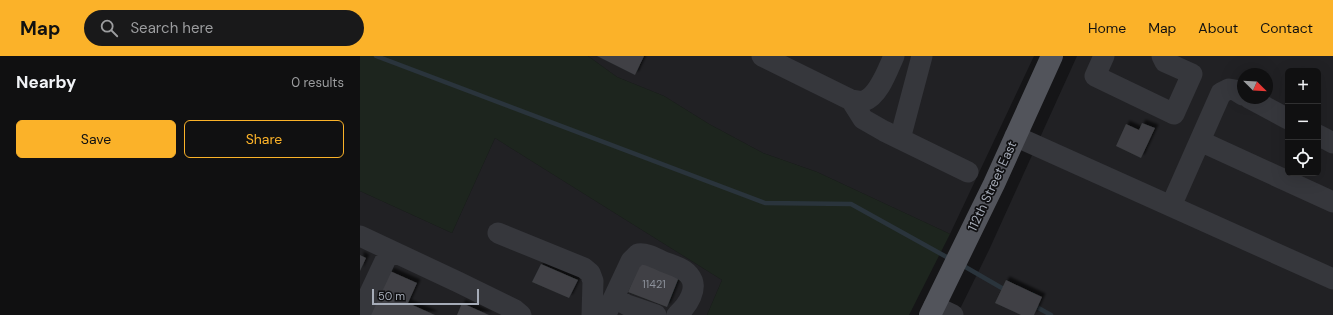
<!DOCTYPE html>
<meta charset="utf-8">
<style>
body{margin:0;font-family:"DM Sans",sans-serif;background:#19191a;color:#f1f3f6}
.controls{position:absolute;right:12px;top:12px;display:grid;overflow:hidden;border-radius:6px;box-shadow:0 4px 16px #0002}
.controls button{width:36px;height:36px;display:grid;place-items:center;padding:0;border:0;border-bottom:1px solid #303031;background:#101011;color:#f1f3f6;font:20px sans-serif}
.compass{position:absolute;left:877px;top:12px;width:36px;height:36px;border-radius:50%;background:#101011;box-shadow:0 4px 16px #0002;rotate:114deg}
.scale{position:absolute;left:12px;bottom:10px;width:107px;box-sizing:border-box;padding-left:4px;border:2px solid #a6acb8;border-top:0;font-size:11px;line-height:14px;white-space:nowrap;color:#a6acb8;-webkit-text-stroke:3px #101012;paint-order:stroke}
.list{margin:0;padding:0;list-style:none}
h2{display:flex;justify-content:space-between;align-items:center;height:52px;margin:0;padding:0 16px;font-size:17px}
h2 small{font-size:13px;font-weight:400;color:#9c9d9f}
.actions{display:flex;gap:8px;padding:12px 16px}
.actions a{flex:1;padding:9px 0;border:1px solid #fbb229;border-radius:6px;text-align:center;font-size:14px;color:#fbb229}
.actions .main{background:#fbb229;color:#111}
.icon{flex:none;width:22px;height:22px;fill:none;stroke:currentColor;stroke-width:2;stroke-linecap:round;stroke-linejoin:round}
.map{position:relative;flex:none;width:973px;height:259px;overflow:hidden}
header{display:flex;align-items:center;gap:24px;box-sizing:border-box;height:56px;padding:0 20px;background:#fbb229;color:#111}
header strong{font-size:19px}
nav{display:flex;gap:22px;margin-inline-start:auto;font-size:14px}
.search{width:280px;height:36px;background:#19191a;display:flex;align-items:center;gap:10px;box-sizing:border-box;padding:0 14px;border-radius:22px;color:#9c9d9f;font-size:15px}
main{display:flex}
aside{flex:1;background:#101011}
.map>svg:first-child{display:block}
</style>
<header>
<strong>Map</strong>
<div class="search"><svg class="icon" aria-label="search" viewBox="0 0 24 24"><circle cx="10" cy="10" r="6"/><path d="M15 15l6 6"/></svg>Search here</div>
<nav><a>Home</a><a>Map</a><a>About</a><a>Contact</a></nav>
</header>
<main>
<aside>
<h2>Nearby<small>0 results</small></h2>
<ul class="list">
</ul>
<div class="actions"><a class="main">Save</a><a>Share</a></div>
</aside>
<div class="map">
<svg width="973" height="259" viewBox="0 0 973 259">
<defs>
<filter id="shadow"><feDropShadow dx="3.5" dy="-3.5" stdDeviation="1" flood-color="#0009"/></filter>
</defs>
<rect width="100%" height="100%" fill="#151517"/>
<!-- built -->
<path fill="#212124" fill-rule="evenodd" d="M228 0H674L590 178 457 116 403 97 349 68 304 40 257 21Z
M717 0H973V259H597L629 194ZM928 15H958V117H928ZM883 18H907V42H883Z
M135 82 362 224 347 259H0V135L92 177Z"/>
<!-- green -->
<path fill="#1d251e" d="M0 0H228L257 21 304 40 349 68 403 97 457 116 590 178 549 259H347L362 224 135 82 92 177 0 135Z"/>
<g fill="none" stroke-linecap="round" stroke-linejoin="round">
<!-- stream -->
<path stroke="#2a343c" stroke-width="4.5" d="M16 0 405 147 491 148 592 204
M602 209 647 235
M673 249 691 259"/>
</g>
<!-- building -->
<path fill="#3f4044" filter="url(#shadow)" d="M237 0H284L275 19Z
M782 67 795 72 781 102 756 90 766 68 779 74Z
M0 199 6 202 0 215Z
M281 205 319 221 307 251 268 236Z
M181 208 218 224 209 242 172 226Z
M30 215 57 227 48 247 75 259H10Z
M646 224 682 241 674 259H661L635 247Z
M102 247 129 259H97Z"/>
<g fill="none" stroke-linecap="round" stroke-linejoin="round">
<!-- minor -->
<path stroke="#36373c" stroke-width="21" d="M402 0 491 44C494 44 500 46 504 45 519 40 528 13 534 0
M744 0 735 20 814 58 832 18 805 6 802 0
M889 42 928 63
M491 44 503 63 524 75 608 116
M958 79 973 87
M655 80 973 223
M540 83 562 0
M840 85 973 146
M811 150 861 37 869 33 875 34 883 39
M138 177 224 212 230 217 233 225 232 259
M0 180 98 226 155 254 161 259
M255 242 267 249 296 259
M574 250 593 259
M0 258 30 194
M240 259 248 254 271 205 278 198C288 197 295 202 304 206 312 209 323 212 329 219 340 232 327 250 317 259"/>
<!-- major -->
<path stroke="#52545b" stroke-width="22" d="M570 259 634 128 692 0"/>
</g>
<g text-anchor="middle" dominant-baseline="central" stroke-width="3.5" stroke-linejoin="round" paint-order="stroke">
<!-- number labels -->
<g font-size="11" fill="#8c919b">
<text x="294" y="228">11421</text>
</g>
<!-- street labels -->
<g font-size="13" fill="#a6acb8" stroke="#101012">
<text transform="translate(632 130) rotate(-65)">112th Street East</text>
</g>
</g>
</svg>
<div class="controls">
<button>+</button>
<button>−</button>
<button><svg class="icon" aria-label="locate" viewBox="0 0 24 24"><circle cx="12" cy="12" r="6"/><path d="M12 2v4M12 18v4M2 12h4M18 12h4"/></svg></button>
</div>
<svg class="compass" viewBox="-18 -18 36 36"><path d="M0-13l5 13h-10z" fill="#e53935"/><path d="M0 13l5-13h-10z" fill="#9c9d9f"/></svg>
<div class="scale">50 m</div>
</div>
</main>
